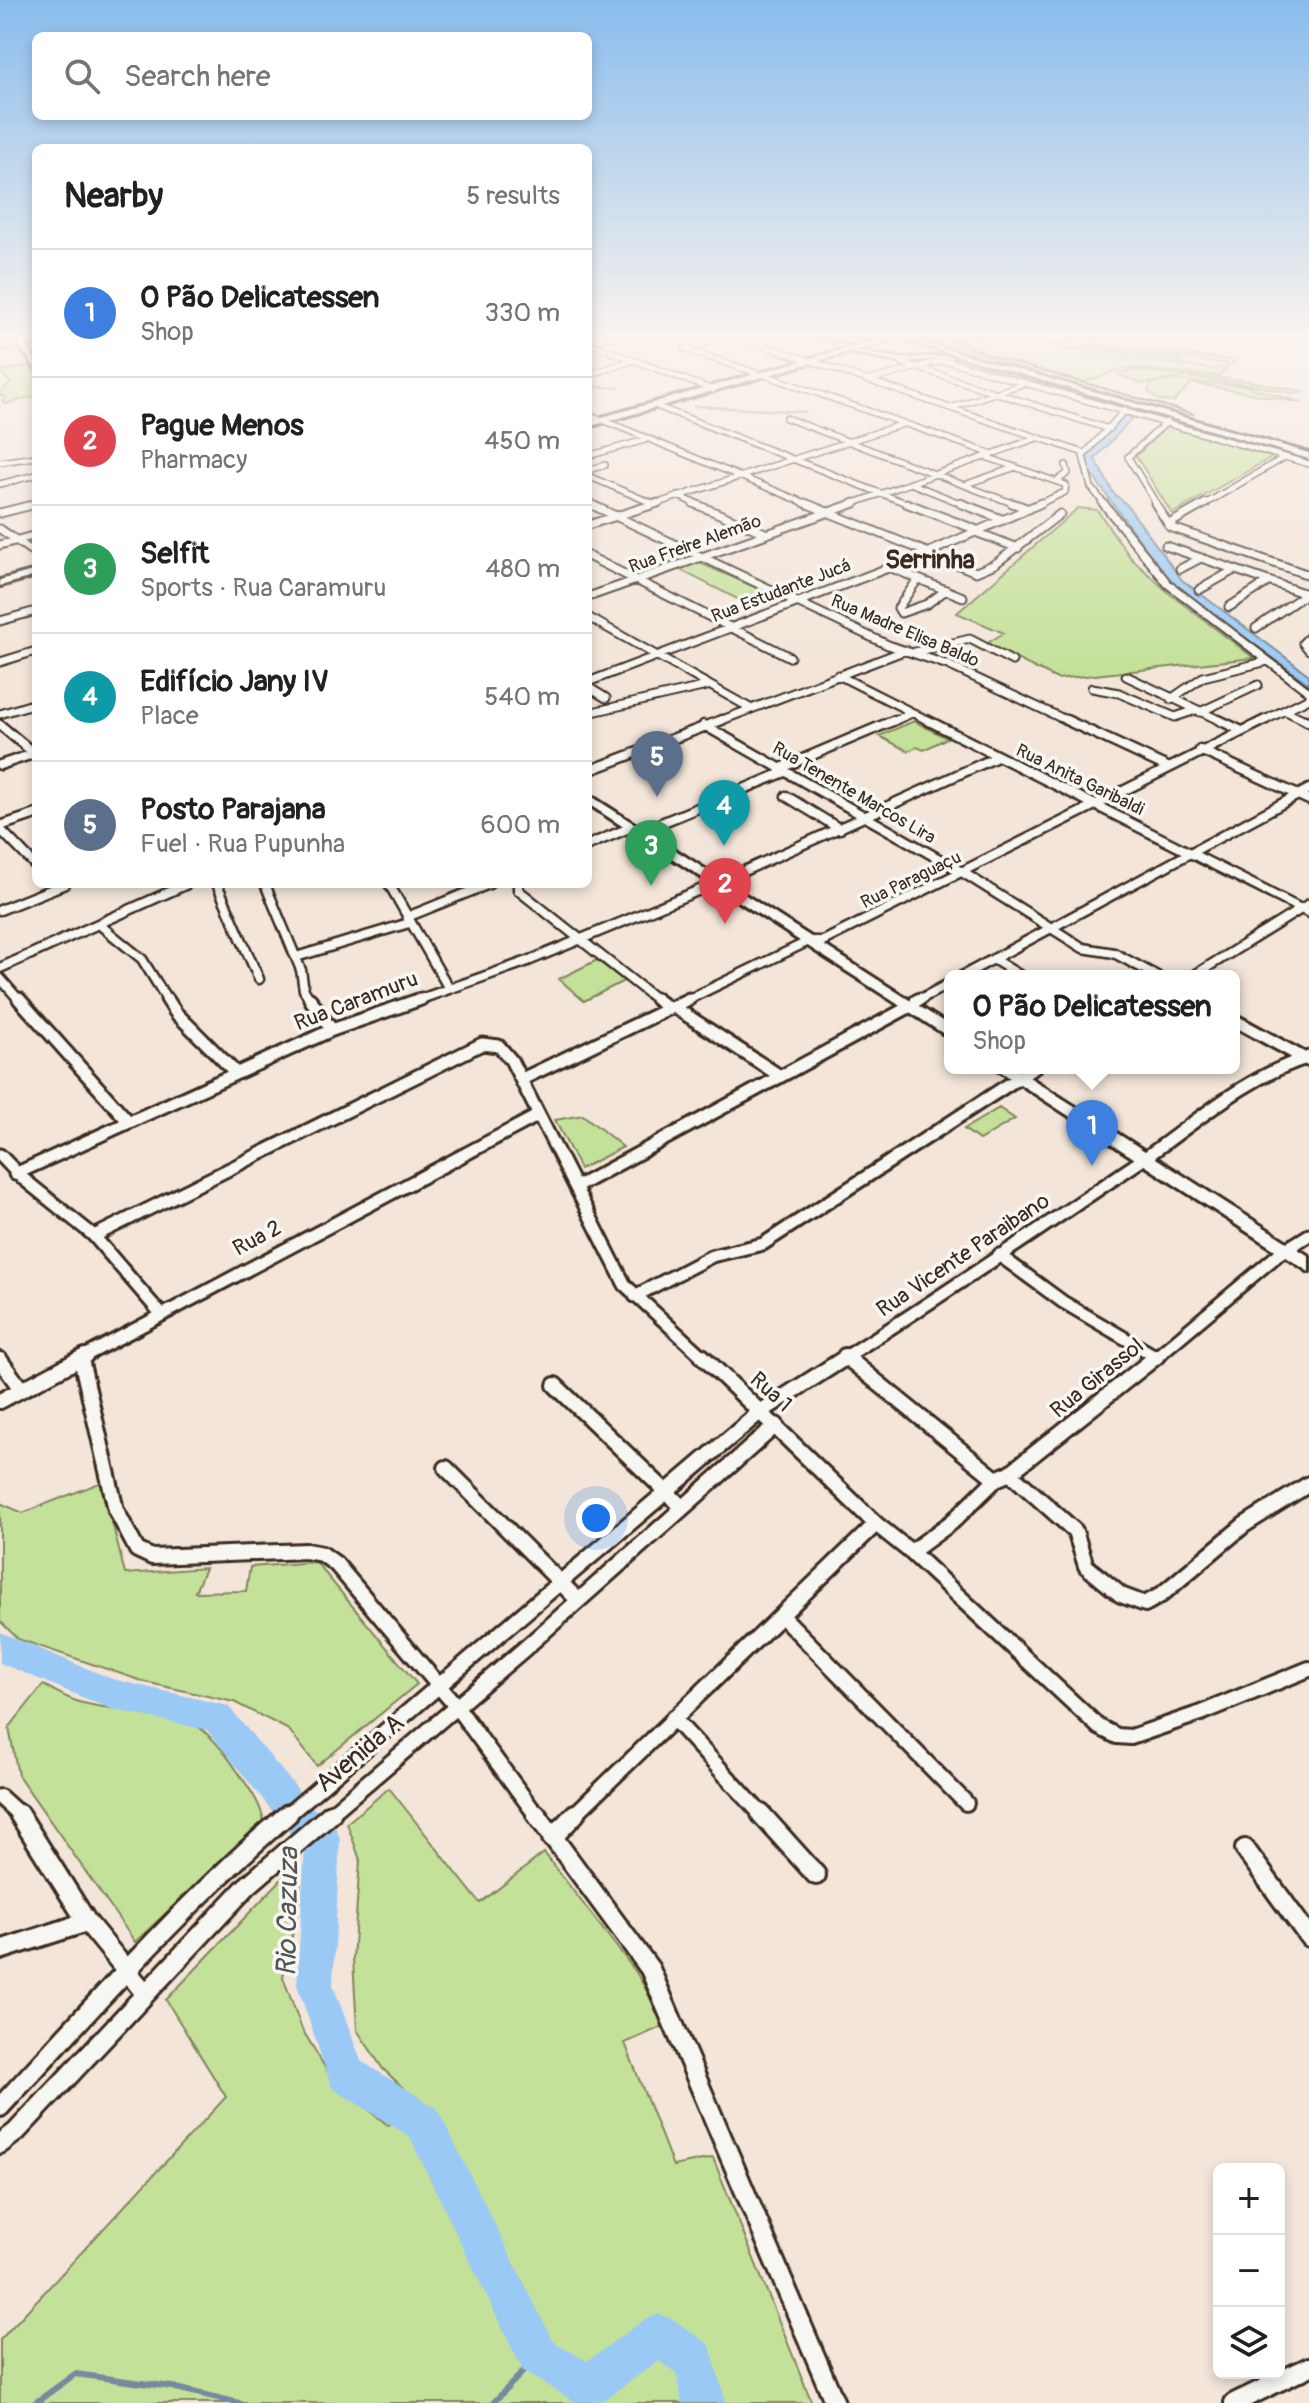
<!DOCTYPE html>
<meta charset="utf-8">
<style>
body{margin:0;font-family:Pangolin,sans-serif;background:#f6f6f6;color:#202124}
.controls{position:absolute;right:24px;bottom:24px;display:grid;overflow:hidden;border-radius:12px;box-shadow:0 4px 12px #0003}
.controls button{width:72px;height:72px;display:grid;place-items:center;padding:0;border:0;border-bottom:2px solid #e0e0e0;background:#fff;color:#202124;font:40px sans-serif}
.you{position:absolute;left:596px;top:1518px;width:28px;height:28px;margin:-20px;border:6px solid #fff;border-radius:50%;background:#1a73e8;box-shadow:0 0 0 12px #1a73e833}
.badge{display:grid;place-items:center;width:52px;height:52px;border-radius:50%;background:#db2777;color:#fff;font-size:26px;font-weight:700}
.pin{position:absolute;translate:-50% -66px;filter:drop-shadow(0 2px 4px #0008)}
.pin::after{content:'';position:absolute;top:42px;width:28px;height:24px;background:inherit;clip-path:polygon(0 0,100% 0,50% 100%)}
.popup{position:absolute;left:944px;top:970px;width:296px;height:104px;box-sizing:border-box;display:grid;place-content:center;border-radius:12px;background:#fff;filter:drop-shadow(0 2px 6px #0005);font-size:26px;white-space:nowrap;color:#757577}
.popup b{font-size:30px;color:#202124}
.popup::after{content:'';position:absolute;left:50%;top:100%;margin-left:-16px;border:16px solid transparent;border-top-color:#fff}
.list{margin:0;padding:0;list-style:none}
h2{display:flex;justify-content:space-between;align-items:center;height:104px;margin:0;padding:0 32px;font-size:34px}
h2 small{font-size:26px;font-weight:400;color:#757577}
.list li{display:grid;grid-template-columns:52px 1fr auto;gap:24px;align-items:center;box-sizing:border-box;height:128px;padding:0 32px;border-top:2px solid #e0e0e0}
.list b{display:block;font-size:30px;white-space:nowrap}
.list p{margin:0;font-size:26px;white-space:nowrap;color:#757577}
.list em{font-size:26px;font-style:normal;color:#757577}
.icon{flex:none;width:44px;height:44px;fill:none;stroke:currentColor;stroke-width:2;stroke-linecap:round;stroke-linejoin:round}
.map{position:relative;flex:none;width:1309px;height:2403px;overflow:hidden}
.search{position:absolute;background:#fff;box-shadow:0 4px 12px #0003;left:32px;top:32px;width:560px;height:88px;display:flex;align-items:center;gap:20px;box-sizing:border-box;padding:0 28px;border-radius:12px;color:#757577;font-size:30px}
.panel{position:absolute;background:#fff;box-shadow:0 4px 12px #0003;left:32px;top:144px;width:560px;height:744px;border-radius:12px}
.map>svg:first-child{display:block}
</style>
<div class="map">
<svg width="1309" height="2403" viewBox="0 0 1309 2403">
<rect width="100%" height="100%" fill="#f3e5d9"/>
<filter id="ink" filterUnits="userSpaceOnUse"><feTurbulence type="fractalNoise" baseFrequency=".0125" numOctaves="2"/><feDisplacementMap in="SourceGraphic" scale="16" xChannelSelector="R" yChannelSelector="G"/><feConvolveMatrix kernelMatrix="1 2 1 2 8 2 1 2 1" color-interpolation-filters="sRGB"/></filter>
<g filter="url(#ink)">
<!-- green -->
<path fill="#c4e199" stroke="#80865c" stroke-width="2" d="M976 334H1012L1011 339 1039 342 1043 339V342L1068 344 1070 338 1079 339 1078 347 1061 352 1081 348 1183 362 1182 365 1215 369 1228 367 1219 376 1126 368C1110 370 1102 380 1081 382L944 343 973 340Z
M1089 334H1104L1097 344 1100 345 1237 360 1232 364 1095 350 1084 346Z
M30 366 36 372V396L5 404 2 400 6 397 0 395V392L11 383 0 371Z
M1129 370 1249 381 1305 392 1296 394 1252 385 1185 377 1143 384 1117 374Z
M1171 380 1246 386 1303 403 1192 383 1173 402 1159 400 1148 392 1151 384Z
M1168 425 1274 456 1172 514 1136 456Z
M1078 508 1097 510 1131 558 1170 594 1254 658 1057 679 986 644 1004 633 957 613Z
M695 561 764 591 757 597 766 602 753 607 676 568Z
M914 721 947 738 924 750 917 747 908 751 879 736Z
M597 960 624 981 584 1001 559 979Z
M999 1108 1015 1119 979 1140 964 1129Z
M583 1115 623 1147 580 1169 555 1120Z
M102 1482 125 1574 205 1568 195 1592 246 1591 250 1567 316 1562 417 1684 317 1766 289 1730 234 1702 145 1682 18 1639 0 1621V1503L23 1513Z
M43 1685C56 1691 69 1700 83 1703 161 1722 185 1691 238 1772 249 1788 260 1802 264 1821L135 1942 18 1775 9 1728Z
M389 1788 480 1903 544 1853 636 1972 666 2025 625 2043 673 2166 713 2158 812 2403H0V2340L226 2097 166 2000 299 1861 301 1895 283 1977 302 2029 334 2082 388 2125 426 2109 383 2069 357 2030 353 1959 360 1860 347 1823Z"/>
<!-- water -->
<path fill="#9ac9f5" stroke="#74899f" stroke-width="2" d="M1124 416 1133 417 1095 459 1114 494 1126 504 1182 580 1309 675V684L1172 585 1087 468V455Z"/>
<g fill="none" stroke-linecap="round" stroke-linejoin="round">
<!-- stream-far1 -->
<path stroke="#74899f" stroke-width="2" d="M1085 347 1228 360
M979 348 992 340 989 334
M1083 353 1215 369
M588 386 619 388
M694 406 805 412"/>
<!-- stream -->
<path stroke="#74899f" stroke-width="6" d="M35 2403 75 2374 172 2387 239 2403
M493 2403 538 2356"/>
<!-- river -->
<path fill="#9ac9f5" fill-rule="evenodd" d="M0 1632 112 1679 228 1706 314 1809 335 1827 340 1839 333 1985 361 2061 437 2108 553 2341 587 2361 644 2320 659 2314 674 2320 710 2345 726 2403H682L676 2373 659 2361 599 2403 573 2401 523 2371 409 2136 332 2088 297 1985 305 1846 290 1833 207 1730 111 1709 0 1663Z"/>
<!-- street-far5 casing -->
<g stroke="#3b2a1e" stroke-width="8">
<path id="street-far5" d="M730 334 1084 453
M588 340 623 334
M588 343 713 390
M0 347 23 344
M686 348 735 335
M685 349 756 373
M903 363 1109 429
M588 375 634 360
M765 375 992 454
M867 381 937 362H951L1309 464
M656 406 911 505
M950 408 1025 383
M588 414 810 505
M786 418 1017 505
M588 456 645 440
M986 457 1066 485 1065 492 1037 505
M0 462 36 457
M588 470 605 465
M588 476 654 504
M1057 481 1068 473 1066 465
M910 483 965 505
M0 484 36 475
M964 485 1016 467
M678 496 698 505
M588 503 591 505
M652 505 903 424
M849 505 1037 438
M1105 505 1091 487 1083 456 1125 410
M1157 505 1128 457 1167 422
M1203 505 1285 457"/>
</g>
<!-- street-far4 casing -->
<g stroke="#3b2a1e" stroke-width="11">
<path id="street-far4" d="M588 503 888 645 948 665 1070 722
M651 503 654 504
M693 503 765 533
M805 503 976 572 995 564 1060 514
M906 503 977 530
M960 503 1004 520
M1012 503 1029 509
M1103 503 1168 584 1309 692
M1155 503 1170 527 1309 575
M0 513 36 504
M1169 524 1206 503
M588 525 658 503
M0 529 36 554
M973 531 1018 548
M0 545 36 535
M1166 546 1309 595
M588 556 790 657
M889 567 963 597
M1180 569 1201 558
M918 579 898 608 901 613 927 604 946 590
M1199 590 1234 570
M588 597 855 503
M1229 607 1268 582
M588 617 750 708
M0 621 36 611
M1256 628 1306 594
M1309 637 1303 643 1309 650
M915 652 970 639 1012 661
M0 662 36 651
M838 675 931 722
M1126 676 1223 722
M588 682 925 554 1041 503
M588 687 606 698
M1092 688 1119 693 1175 717 1196 710
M1171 699 1203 677 1268 661
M1286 711 1309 722
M1200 712 1258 685
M588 713 707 686
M0 714 36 703
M717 722 906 650
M891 722 912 713
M1261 722 1309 698"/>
</g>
<!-- street-far3 casing -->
<g stroke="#3b2a1e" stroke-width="13">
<path id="street-far3" d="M927 720 1309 913
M1066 720 1167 767
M1219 720 1242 731
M1305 720 1309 722
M0 725 36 755
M704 725 962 872 1083 948 1114 953 1157 976
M1200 750 1309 800
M0 765 36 753
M779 769 895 720
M588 771 722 720
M786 796 840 829
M0 826 36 814
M649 828 785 772
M0 829 35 865
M588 845 632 827
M726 879 997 757
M217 884 259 979
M265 884 301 970 304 990 311 1001
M389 884 448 987
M518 884V890L658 1001
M0 910 65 884
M407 917 489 884
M100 925 142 959 168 1001
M296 957 409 923
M993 959 1021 976
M0 968 187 884
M962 976 1309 789
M1193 976 1309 904
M0 978 20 1001
M415 1001 528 961 719 882
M685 1001 809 941H823L1265 720
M917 1001 950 983"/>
</g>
<!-- street-far2 casing -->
<g stroke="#3b2a1e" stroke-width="17">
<path id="street-far2" d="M19 999 128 1121
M167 999 176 1013 235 1072
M310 999 332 1030
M656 999 669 1009
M916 1001 920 999
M674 1007 780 1076
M1234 1020 1307 1060
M522 1079 689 999
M0 1155 21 1177 93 1235 162 1315
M15 1174 332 1030 421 999
M576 1187 909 1007
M94 1236 482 1044 499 1046 511 1060 625 1285 704 1358
M999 1255 1063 1302 1155 1356
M635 1296 712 1256 763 1244 1034 1068
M845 1356 848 1358
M81 1358 537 1116
M844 1358C944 1295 1041 1228 1139 1162 1197 1122 1241 1079 1309 1057
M1155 1358 1280 1253 1309 1235"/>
</g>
<!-- street-far1 casing -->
<g stroke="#3b2a1e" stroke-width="20">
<path id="street-far1" d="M702 1356 876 1524 911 1552 1099 1727 1117 1736 1131 1737 1201 1713 1309 1669
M845 1356 996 1479
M81 1359 116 1510 137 1550 152 1557 306 1551 322 1554 336 1564 456 1706 537 1816
M0 1360 21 1389
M555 1385 682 1507
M0 1401 85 1356
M446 1468 578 1600
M1010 1473 1075 1531 1086 1566 1121 1595 1145 1604 1161 1595 1244 1525 1309 1484
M911 1552 952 1522 996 1479 1010 1473 1157 1356
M783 1617 966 1803
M673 1718 763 1816
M0 1797 21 1816
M286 1816 760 1412 848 1356
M328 1816 523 1650 776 1425
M573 1816 876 1524"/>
</g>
<!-- street casing -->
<g stroke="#3b2a1e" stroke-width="24">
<path id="street" d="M19 1814 87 1922 145 1993
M536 1814 650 1969 835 2403
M761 1814 816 1875
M552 1838 575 1814
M1245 1849 1309 1937
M0 1950 87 1922
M0 2107C93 2007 184 1903 288 1814
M0 2144 16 2132 247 1886 331 1814
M1234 2403 1309 2367"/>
</g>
<!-- secondary casing -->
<g stroke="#3b2a1e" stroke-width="6">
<path id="secondary" d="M808 334H817L825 338 822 340Z
M36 340V344H20Z"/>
</g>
<!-- primary casing -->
<g stroke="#3b2a1e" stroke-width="6">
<path id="primary" d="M26 334H34L28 347 36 361V369L20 347Z
M822 334 864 342 860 344 831 341Z
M897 334H909L904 337 1309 453V459L898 338 854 351 900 358 950 356 954 358 900 362 849 352 588 427V421Z
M36 570V576L0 586V580Z
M588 794 950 1026V1038L588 804Z
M995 1068H1015L1309 1256V1272Z"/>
</g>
<!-- street-far5 -->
<use href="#street-far5" stroke="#f6f6f2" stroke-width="5"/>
<!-- street-far4 -->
<use href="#street-far4" stroke="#f6f6f2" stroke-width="7"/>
<!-- street-far3 -->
<use href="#street-far3" stroke="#f6f6f2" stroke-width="8"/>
<!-- street-far2 -->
<use href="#street-far2" stroke="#f6f6f2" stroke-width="11"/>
<!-- street-far1 -->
<use href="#street-far1" stroke="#f6f6f2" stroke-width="14"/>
<!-- street -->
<use href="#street" stroke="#f6f6f2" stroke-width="18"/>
<!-- secondary -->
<use href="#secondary" fill="#f6f6f2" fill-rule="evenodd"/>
<!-- primary -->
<use href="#primary" fill="#f6f6f2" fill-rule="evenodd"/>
<!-- tram -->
<path stroke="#3b2a1e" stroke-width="2" d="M943 334 988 355 1193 414"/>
<!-- primary-bridge casing -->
<g stroke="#3b2a1e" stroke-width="11" stroke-linecap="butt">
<path id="primary-bridge" d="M888 335 901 338"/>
</g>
<!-- primary-bridge -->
<use href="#primary-bridge" stroke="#f6f6f2" stroke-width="8"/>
</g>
</g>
<!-- sky -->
<linearGradient id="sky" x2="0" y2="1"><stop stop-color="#89bced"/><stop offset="0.5" stop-color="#faf3ee"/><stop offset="1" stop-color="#faf3ee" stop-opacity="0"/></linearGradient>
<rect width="1309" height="670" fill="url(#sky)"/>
<g text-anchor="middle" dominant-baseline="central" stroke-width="7" stroke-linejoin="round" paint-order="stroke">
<!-- far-street labels -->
<g font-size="18" fill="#3b2a1e" stroke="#f6f6f2">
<text transform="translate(695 544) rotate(-20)">Rua Freire Alemão</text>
<text transform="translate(781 591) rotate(-21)">Rua Estudante Jucá</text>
<text transform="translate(905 631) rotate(23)">Rua Madre Elisa Baldo</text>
<text transform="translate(1080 780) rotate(26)">Rua Anita Garibaldi</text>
<text transform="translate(854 793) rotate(30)">Rua Tenente Marcos Lira</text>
<text transform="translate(911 880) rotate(-26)">Rua Paraguaçu</text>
</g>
<!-- street labels -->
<g font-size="22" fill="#3b2a1e" stroke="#f6f6f2">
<text transform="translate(356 1001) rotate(-21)">Rua Caramuru</text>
<text transform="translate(257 1238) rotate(-28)">Rua 2</text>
<text transform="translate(963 1255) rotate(-34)">Rua Vicente Paraibano</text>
<text transform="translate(1097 1378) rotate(-39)">Rua Girassol</text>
<text transform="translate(771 1392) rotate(42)">Rua 1</text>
</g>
<!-- far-district labels -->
<g font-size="26" font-weight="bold" fill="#3b2a1e" stroke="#f6f6f2">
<text x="930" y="560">Serrinha</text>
</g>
<!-- near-street labels -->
<g font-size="26" fill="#3b2a1e" stroke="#f6f6f2">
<text transform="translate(360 1753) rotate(-40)">Avenida A</text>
</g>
<!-- near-water labels -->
<g font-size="28" font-style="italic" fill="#535254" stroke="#f6f6f2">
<text transform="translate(288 1912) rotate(-89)">Rio Cazuza</text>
</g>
</g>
</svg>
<div class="controls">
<button>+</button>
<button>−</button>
<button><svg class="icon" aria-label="layers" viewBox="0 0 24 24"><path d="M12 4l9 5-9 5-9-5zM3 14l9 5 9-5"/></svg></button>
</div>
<div class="you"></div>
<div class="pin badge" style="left:1092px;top:1166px;background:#3f7fe0">1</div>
<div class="popup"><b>O Pão Delicatessen</b>Shop</div>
<div class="pin badge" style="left:725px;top:924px;background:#e0444e">2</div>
<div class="pin badge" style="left:651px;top:886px;background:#2e9e5b">3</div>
<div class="pin badge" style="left:724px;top:846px;background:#0f9aa8">4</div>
<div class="pin badge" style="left:657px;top:797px;background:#5c6f8a">5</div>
<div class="search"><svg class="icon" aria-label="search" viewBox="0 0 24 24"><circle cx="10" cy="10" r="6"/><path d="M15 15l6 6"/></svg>Search here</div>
<section class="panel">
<h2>Nearby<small>5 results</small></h2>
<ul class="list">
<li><span class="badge" style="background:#3f7fe0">1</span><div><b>O Pão Delicatessen</b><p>Shop</p></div><em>330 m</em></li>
<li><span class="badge" style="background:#e0444e">2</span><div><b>Pague Menos</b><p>Pharmacy</p></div><em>450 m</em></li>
<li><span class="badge" style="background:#2e9e5b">3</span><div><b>Selfit</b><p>Sports · Rua Caramuru</p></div><em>480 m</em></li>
<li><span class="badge" style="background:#0f9aa8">4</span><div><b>Edifício Jany IV</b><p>Place</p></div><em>540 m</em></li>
<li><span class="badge" style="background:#5c6f8a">5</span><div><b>Posto Parajana</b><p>Fuel · Rua Pupunha</p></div><em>600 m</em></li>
</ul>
</section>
</div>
